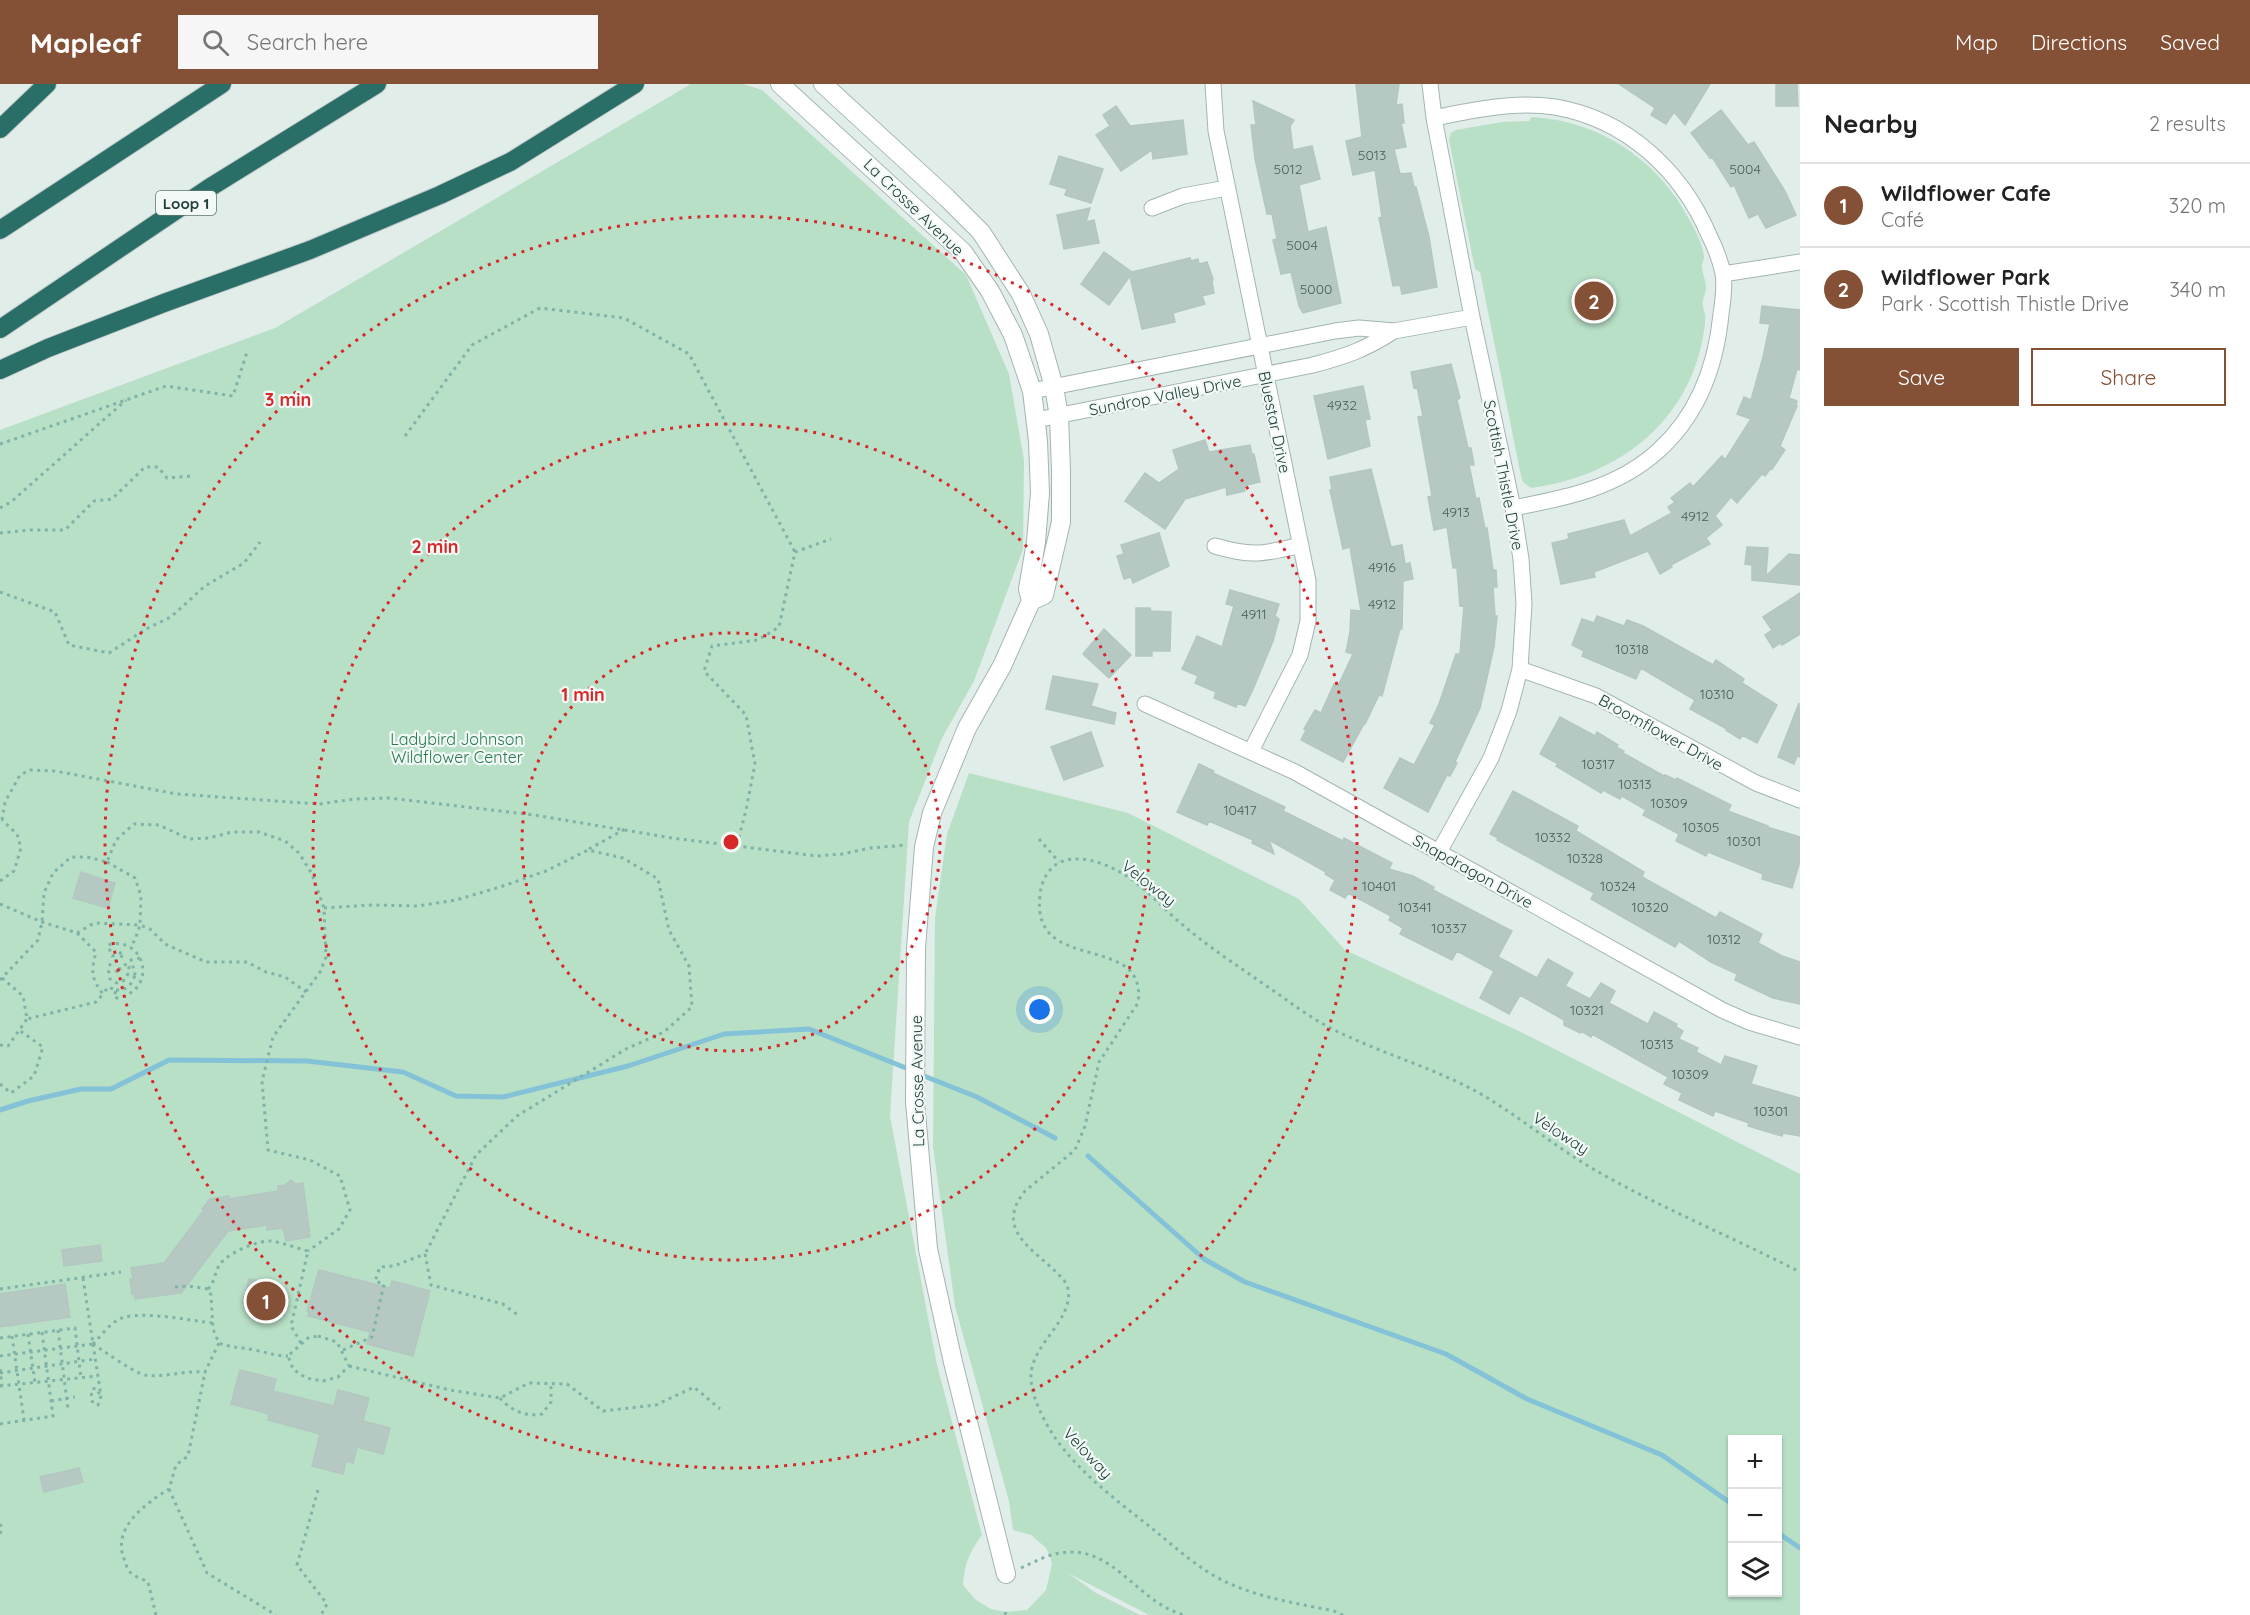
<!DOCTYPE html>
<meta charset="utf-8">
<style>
body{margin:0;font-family:Quicksand,sans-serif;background:#f6f6f6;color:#222}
.controls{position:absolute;right:18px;bottom:18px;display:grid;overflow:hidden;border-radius:0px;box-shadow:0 2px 4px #0004}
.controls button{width:54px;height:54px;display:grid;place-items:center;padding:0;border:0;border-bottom:2px solid #e0e0e0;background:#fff;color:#222;font:30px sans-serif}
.you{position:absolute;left:1040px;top:926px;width:21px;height:21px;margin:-15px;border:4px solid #fff;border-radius:50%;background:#1a73e8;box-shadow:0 0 0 9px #1a73e833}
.badge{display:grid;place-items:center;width:39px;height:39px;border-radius:50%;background:#855136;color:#fff;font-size:20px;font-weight:700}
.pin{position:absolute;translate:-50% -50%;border:3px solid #fff;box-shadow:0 2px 6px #0006}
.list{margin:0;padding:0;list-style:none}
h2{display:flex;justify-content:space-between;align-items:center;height:78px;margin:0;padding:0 24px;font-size:26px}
h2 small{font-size:20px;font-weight:400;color:#767676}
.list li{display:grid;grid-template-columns:39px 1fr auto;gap:18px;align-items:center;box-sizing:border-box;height:84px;padding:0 24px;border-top:2px solid #e0e0e0}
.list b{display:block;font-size:22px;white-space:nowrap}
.list p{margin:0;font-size:20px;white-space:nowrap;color:#767676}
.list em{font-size:20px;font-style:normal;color:#767676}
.actions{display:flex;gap:12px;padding:18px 24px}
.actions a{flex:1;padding:14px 0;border:2px solid #855136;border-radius:0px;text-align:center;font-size:21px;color:#855136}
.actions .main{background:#855136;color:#fff}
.icon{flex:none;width:33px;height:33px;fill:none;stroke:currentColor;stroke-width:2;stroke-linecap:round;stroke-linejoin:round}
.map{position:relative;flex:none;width:1800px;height:1531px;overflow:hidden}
header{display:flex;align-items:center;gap:36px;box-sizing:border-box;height:84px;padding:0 30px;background:#855136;color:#fff}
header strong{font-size:28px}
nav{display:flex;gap:33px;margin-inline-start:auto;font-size:21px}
.search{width:420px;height:54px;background:#f6f6f6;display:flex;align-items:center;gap:15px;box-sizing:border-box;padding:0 21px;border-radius:0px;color:#767676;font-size:22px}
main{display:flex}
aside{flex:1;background:#fff}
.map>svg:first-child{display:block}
</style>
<header>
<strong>Mapleaf</strong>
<div class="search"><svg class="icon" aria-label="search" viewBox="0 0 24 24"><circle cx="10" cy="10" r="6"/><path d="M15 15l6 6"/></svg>Search here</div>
<nav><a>Map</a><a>Directions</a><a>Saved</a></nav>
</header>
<main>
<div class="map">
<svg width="1800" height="1531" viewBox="0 0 1800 1531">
<rect width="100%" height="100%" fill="#e1ede9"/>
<!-- green -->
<path fill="#b8e0c7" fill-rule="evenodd" d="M691 0H743L762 6 966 191 1009 290 1024 376 1023 465 974 597 942 654 909 738 890 1032 937 1281 982 1451C970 1467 964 1481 963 1501L976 1516 991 1525 1005 1528 1027 1526 1046 1506 1052 1480 1050 1472 1046 1464 1031 1451 1013 1446 1009 1417 955 1222 933 1063 935 834 947 750 969 689 1128 729 1299 815 1345 866 1523 949 1800 1090V1531H1149L1068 1489 1096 1509 1140 1531H0V346L275 244ZM1732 1356H1778V1508H1732Z
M1532 33C1600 37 1657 75 1689 135 1695 145 1703 161 1704 173 1704 176 1702 179 1702 182 1702 189 1706 197 1706 204 1706 209 1703 213 1703 217 1702 222 1704 226 1705 231 1706 238 1704 246 1703 253 1687 341 1615 393 1531 404L1523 398 1521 392 1480 188 1475 185 1449 56 1451 49 1456 46 1502 38 1529 37Z"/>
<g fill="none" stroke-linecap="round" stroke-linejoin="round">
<!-- stream -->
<path stroke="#84c2d7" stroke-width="5" d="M919 990 977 1013 1055 1054
M0 1026 28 1017 81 1005H111L169 976 307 977 403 988 456 1012 503 1013 628 982 724 950 809 945 911 986
M1088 1072 1204 1175 1245 1198 1446 1270 1527 1315 1662 1371 1732 1420
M1778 1449 1800 1464"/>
</g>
<!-- building -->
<path fill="#b6c8c2" stroke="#b3c7c1" stroke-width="1.5" d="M1356 0H1399L1396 21 1402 20 1404 39H1401L1406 63 1394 65 1400 90 1411 89 1414 103H1416L1429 153 1437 203 1402 210 1400 201 1393 202 1379 134 1382 133 1375 86 1353 91 1346 57 1362 53Z
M1619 0H1710L1685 41 1674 28 1666 40 1651 31 1655 24Z
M1776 0H1797L1798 22H1776Z
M1253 17 1294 36 1290 42 1293 66 1312 62 1320 95 1299 101 1308 148 1326 143 1341 219 1303 229 1299 222 1291 188 1281 190 1273 156 1277 155 1272 130H1267L1255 75 1251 41H1256Z
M1116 22 1130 42 1183 36 1187 70 1153 75 1152 66 1121 87 1096 51 1110 42 1103 31Z
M1721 26 1748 61 1754 58 1785 107 1796 131 1766 144 1758 130 1749 134 1734 101 1731 103 1712 73 1710 74 1691 49Z
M1059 72 1103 85 1091 119 1065 111 1067 105 1050 100Z
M1090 124 1086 138 1094 136 1099 159 1064 165 1057 131Z
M1104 168 1132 188 1190 174 1191 177 1198 175 1199 180 1207 178 1213 195 1212 198 1214 209 1202 212 1205 220 1173 229 1175 238 1142 245 1130 192 1109 221 1081 200Z
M1762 222 1800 226V286L1797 285 1789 314 1797 317 1796 321 1797 322 1780 362 1785 366 1772 385 1771 384 1765 392 1762 390 1737 419 1731 413 1715 432 1722 441 1706 454 1710 460 1671 481 1672 483 1660 490 1648 467 1594 488 1595 493 1561 500 1552 459 1566 456 1569 454 1568 450 1624 436 1630 452 1672 429 1668 423 1675 418 1671 414 1690 399 1693 403 1722 372 1725 376 1751 335 1737 330 1744 313 1751 316 1763 273 1770 240 1760 239Z
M1451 280 1460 314 1457 316 1468 364H1471L1474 381H1469L1476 415 1479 414 1485 445 1487 444 1493 486H1496L1497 503H1493L1495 532H1497L1494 563 1480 624 1455 678 1457 679 1450 692 1447 691 1428 728 1384 704 1400 674 1414 681 1435 641 1430 639 1439 620 1456 570H1460L1464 521 1460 522 1457 484H1453L1447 443 1434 446 1428 413 1432 412 1418 333 1423 332 1417 303 1414 304 1411 288Z
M1363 302 1370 335 1365 336 1370 362 1328 375 1314 312Z
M1205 356 1209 368 1250 361 1252 371 1254 370 1260 398 1247 401 1244 404 1245 407 1227 411 1226 403 1185 415 1165 445 1125 417 1145 389 1159 399 1179 385 1173 366Z
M1371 385 1391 463 1402 461 1405 480 1410 479 1413 495 1403 497 1402 545H1400L1382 612 1379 611 1365 640H1364L1343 678 1301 656 1306 646 1304 645 1315 626 1321 629 1334 600 1338 602 1353 570 1346 568 1350 548 1351 526 1361 527 1350 463 1343 465 1330 406H1332L1330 393Z
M1159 449 1169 482 1133 499 1131 493 1124 495 1117 472 1124 470 1121 461Z
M1747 463 1768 464 1766 492 1789 470 1800 471V501L1752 496V481L1745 480Z
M1230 506 1279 520 1275 532 1279 535 1273 557 1254 603 1245 622 1238 619 1236 623 1214 614 1216 608 1195 599 1198 592 1182 585 1197 552 1222 563 1234 522 1226 520Z
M1800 509V550L1782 561 1780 559 1773 564 1765 551 1772 546 1763 533Z
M1136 524H1150L1151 527 1171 528 1170 567H1152V572H1136Z
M1597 532 1624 542 1627 536 1643 542 1713 581 1716 576 1744 595 1742 599 1777 621 1757 659 1742 651 1740 655 1726 646 1727 645 1690 625 1695 616 1641 584 1636 595 1582 572 1584 567 1572 561 1582 535 1594 539Z
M1104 545 1131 571 1109 594 1083 570Z
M1053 592 1098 600 1091 622 1116 629 1114 640 1046 625Z
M1799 619 1800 673 1797 672 1794 680 1778 673Z
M1560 633 1595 652 1597 648 1618 661 1616 663 1624 667 1623 669 1664 692 1665 691 1676 696 1677 694 1731 721 1728 727 1768 742 1767 743 1800 753V777L1792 804 1762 795 1763 790 1708 768 1706 772 1676 757 1679 750 1643 731 1646 726 1622 712 1620 715 1603 706 1601 709 1556 682 1558 680 1540 670Z
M1091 648 1103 682 1064 696 1051 663Z
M1199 680 1214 687 1213 689 1285 723 1283 727 1343 757 1344 754 1392 779 1389 785 1413 792 1434 803 1433 806 1512 847 1498 873 1515 882 1537 894 1548 875 1573 889 1565 902 1590 915 1601 899 1615 907 1609 919 1648 940 1654 928 1677 940 1676 943 1683 947 1679 955 1698 964 1696 968 1721 981 1725 972 1757 982 1751 1000 1800 1014V1052L1783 1049 1782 1052 1748 1042 1749 1039 1715 1027 1713 1032 1679 1016 1682 1009 1664 1000 1668 993 1592 950 1591 953 1583 948 1580 949 1564 941V936L1520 911 1509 930 1480 914 1494 887 1457 867 1452 876 1400 850 1403 844 1389 836 1391 832 1348 809 1345 814 1330 806 1335 796 1325 790 1326 788 1269 756 1274 770 1252 759 1253 756 1209 737 1207 741 1177 728Z
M1513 707 1578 742 1576 747 1644 788 1642 793 1716 834 1720 828 1762 850 1758 859 1782 872 1800 878V920L1773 914 1735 896 1737 890 1711 878 1679 857 1675 863 1591 815 1594 809 1497 756 1498 754 1490 750Z
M81 788 115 799 108 824 73 814Z
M291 1096 296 1100 303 1099 310 1153 286 1157 283 1144 267 1146V1141L228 1147 181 1209 135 1215 134 1209 132 1210 130 1195H133L131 1184 164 1179 204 1126 202 1125 210 1115 229 1112V1115L278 1107V1102L285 1101Z
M100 1161 102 1177 64 1182 62 1166Z
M319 1186 390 1204 392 1197 430 1207 413 1272 367 1260 370 1248 308 1232 309 1227H307Z
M249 1195 262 1198 261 1201 283 1207 278 1228 243 1219Z
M65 1200 70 1233 0 1243V1210Z
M240 1286 276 1295 273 1307 334 1322 338 1306 369 1314 363 1337 390 1344 383 1370 357 1363 353 1379 346 1377 343 1390 312 1382 320 1350 268 1336 269 1330 231 1320Z
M79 1384 83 1398 44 1408 40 1393Z"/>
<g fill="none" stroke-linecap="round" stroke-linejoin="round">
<!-- minor casing -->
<g stroke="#a3b5b1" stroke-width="17">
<path id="minor" d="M1213 0 1216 47 1308 497V537L1300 571 1251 667
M1430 0 1434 34 1472 233 1513 424 1521 475 1524 520 1520 585 1509 627 1491 674 1439 768
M1434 34C1473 26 1514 17 1555 23 1626 35 1681 86 1709 151 1715 163 1720 176 1723 189 1725 202 1723 217 1721 230 1716 282 1698 331 1658 367 1617 404 1566 414 1513 424
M1152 124 1183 112 1227 104
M1723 190 1800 178
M1032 307 1335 247 1359 244 1394 247 1472 233
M1036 336 1313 281C1347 272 1364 266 1394 247
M1215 462C1252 473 1264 470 1301 461
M1520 585 1596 612 1756 699 1800 716
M1145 620 1295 688 1722 926 1749 938 1800 953"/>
</g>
<!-- tertiary casing -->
<g stroke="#a3b5b1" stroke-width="20">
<path id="tertiary" d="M780 0 963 168 990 207 1013 251 1032 307 1038 357 1040 409 1036 458 1028 505 1031 517 1002 582 967 644 932 729 924 763 916 864 915 1018 928 1165 953 1278 1006 1490
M823 0 947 114 981 148 1021 210 1039 250 1054 303 1059 332 1061 387V438L1044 511 1031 517"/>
</g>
<!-- motorway casing -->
<g stroke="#c1c9c8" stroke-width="20">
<path id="motorway" d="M0 45 47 0
M0 146 222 0
M0 245 209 104 377 0
M0 286 48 264 164 219 310 166 440 111 510 78 635 0"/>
</g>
<!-- path -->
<path stroke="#7fb3a8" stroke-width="3" stroke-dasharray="3 4.5" stroke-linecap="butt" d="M405 352 472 261 540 224 624 234 689 270 795 468
M0 360 166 302 233 312 247 268
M0 424 11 418 126 316
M0 449 31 446H65L94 417 112 415 145 383H158L167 394 193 392
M0 508 55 528 69 561 109 569 146 545 171 533 205 502 244 479 260 458
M2 736 5 718 20 691 30 686 55 687 177 710 319 720 355 715 389 714 534 731 672 754 817 772 842 770 870 764 907 761
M1039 755 1059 778
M737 761 746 726 755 680 746 631 704 587 712 562 758 556 779 543 795 468 831 455
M589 765 625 745
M107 778 135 794 141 812 140 841 150 845 165 860 206 878H247L266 888 285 893 306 908
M0 797 14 787 21 764 17 750 2 736
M0 820 42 838 77 849 96 868C91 888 91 894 103 910L108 903 116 906 114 913 117 914C160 906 144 850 108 861L112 872 123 868 121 874 111 879 108 884 110 895 117 899 125 896 128 890H135L131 876 140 874
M324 824 371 821 418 822 456 816 500 803 546 787 588 766 623 774 658 795 669 846 689 882 692 923 664 948 626 965 517 1032 476 1071 425 1170
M77 849 94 839 140 841 135 856 130 863
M118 888 116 887V884L121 885 127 879 129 883 128 890
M2 894 23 912 27 935 96 918 103 910
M0 896 38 856 42 838 44 809 53 789 71 773H87L107 778 116 756 134 740 159 741 189 755 209 754 232 748H259L285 757 299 769 312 790 324 824 326 873 320 888 273 953 262 997 268 1066 310 1076 340 1092 350 1126 339 1145 308 1167
M116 906C126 907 133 900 135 890
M0 961 8 962 27 935
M0 1000 11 1009 34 992 43 963 19 946
M425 1170 431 1201 503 1220 519 1232
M175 1203 189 1202 208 1205 211 1211 213 1245 219 1259C231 1264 241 1263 254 1266 266 1268 275 1272 288 1272
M0 1205 121 1188
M208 1205C215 1198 215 1187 220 1180 228 1169 258 1156 271 1157 284 1159 296 1164 308 1167
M58 1246 68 1325
M28 1250 35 1299
M12 1252 24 1336
M318 1252 337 1258 349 1282 338 1293 323 1297 306 1294 293 1285 288 1272 308 1254Z
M0 1254 75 1244 81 1294
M301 1259 291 1242 308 1167
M93 1260C104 1267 134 1289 145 1291 165 1294 185 1286 205 1288L219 1259
M93 1260C100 1253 107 1243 116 1237 133 1224 191 1237 213 1239
M93 1260 101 1312 98 1321 93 1319 91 1314 92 1305 96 1304 101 1312
M343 1266 372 1253 384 1200 375 1197 380 1183 394 1182 425 1170
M0 1272 93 1260 83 1194
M349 1282 450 1306 500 1314 529 1299 567 1300 603 1327 656 1321 694 1303 720 1325
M0 1285 2 1302
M0 1289 95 1275
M0 1302 98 1292
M500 1314C511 1327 526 1333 542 1330L551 1318V1299
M51 1317 75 1313
M0 1340 53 1332 42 1248
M169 1405 207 1489 276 1531
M318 1406 297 1481 327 1520 321 1531
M0 1440 2 1444 0 1450
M1021 1484C1034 1478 1047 1471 1060 1469 1113 1459 1139 1521 1185 1531
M1005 1528 1006 1531
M156 1531 148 1498C143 1495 135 1493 131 1489 128 1487 126 1481 125 1477 110 1445 145 1420 169 1405L176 1381 188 1372 205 1288
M1343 1531 1334 1527C1296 1519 1259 1514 1224 1497 1199 1485 1176 1464 1154 1446 1124 1422 1091 1398 1066 1368 1051 1351 1032 1318 1031 1295 1029 1261 1074 1237 1068 1205 1067 1198 1060 1192 1055 1187 1030 1163 995 1144 1025 1107L1075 1066 1085 1042 1099 978 1138 919C1148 846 1030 893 1040 811 1041 799 1047 786 1057 780 1075 769 1102 778 1118 787 1143 800 1162 824 1184 842 1216 869 1253 892 1288 917 1306 930 1326 943 1347 952 1390 972 1438 986 1479 1009 1519 1032 1555 1063 1595 1086 1661 1124 1732 1153 1800 1188"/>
<!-- minor -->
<use href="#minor" stroke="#fff" stroke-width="15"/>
<!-- tertiary -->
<use href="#tertiary" stroke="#fff" stroke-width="18"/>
<!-- motorway -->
<use href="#motorway" stroke="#296e67" stroke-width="18"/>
</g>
<!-- distance rings -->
<g fill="none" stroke="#d62828" stroke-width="3" stroke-dasharray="3 6">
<circle cx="731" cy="758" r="209"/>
<circle cx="731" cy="758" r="418"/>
<circle cx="731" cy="758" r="626"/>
</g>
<g text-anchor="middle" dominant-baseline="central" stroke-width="4.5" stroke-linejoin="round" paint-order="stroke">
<!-- number labels -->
<g font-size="14" fill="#46615c">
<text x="1372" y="71">5013</text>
<text x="1288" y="85">5012</text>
<text x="1745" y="85">5004</text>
<text x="1302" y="161">5004</text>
<text x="1316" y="205">5000</text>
<text x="1342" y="321">4932</text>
<text x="1456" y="428">4913</text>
<text x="1695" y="432">4912</text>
<text x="1382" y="483">4916</text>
<text x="1382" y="520">4912</text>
<text x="1254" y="530">4911</text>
<text x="1632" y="565">10318</text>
<text x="1717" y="610">10310</text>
<text x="1598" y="680">10317</text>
<text x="1635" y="700">10313</text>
<text x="1669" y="719">10309</text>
<text x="1240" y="726">10417</text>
<text x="1701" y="743">10305</text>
<text x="1553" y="753">10332</text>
<text x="1744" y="757">10301</text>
<text x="1585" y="774">10328</text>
<text x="1379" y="802">10401</text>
<text x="1618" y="802">10324</text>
<text x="1415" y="823">10341</text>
<text x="1650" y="823">10320</text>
<text x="1449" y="844">10337</text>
<text x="1724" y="855">10312</text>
<text x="1587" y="926">10321</text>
<text x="1657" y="960">10313</text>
<text x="1690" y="990">10309</text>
<text x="1771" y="1027">10301</text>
</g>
<!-- shield labels -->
<rect fill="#f2f9f6" stroke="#5f7772" stroke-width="1.5" x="156" y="107" width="60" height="24" rx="4.5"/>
<g font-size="15" font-weight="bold" fill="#203f3a">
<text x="186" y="119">Loop 1</text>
</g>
<!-- street labels -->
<g font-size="16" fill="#203f3a" stroke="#f2f9f6">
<text transform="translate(914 123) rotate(44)">La Crosse Avenue</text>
<text transform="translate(1165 311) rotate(-11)">Sundrop Valley Drive</text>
<text transform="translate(1275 338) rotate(78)">Bluestar Drive</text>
<text transform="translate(1504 391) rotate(79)">Scottish Thistle Drive</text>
<text transform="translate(1661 648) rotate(29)">Broomflower Drive</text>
<text transform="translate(1473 787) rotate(29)">Snapdragon Drive</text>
<text transform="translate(1149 799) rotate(38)">Veloway</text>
<text transform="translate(917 997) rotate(-91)">La Crosse Avenue</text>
<text transform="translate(1561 1049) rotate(33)">Veloway</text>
<text transform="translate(1088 1369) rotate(47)">Veloway</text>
</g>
<!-- park labels -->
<g font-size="16" fill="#267a4f" stroke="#f2f9f6">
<text x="457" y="655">Ladybird Johnson<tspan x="457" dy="18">Wildflower Center</tspan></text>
</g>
</g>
<circle cx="731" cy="758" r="9" fill="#d62828" stroke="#f2f9f6" stroke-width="3"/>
<g font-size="18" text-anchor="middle" font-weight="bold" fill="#d62828" stroke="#f2f9f6" stroke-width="4.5" stroke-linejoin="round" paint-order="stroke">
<text x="288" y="322">3 min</text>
<text x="435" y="469">2 min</text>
<text x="583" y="617">1 min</text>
</g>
</svg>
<div class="controls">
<button>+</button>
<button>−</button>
<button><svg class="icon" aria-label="layers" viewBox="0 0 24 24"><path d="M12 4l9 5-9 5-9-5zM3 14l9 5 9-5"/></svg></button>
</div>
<div class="you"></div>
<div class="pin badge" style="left:266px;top:1217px">1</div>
<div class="pin badge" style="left:1594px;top:217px">2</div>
</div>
<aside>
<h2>Nearby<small>2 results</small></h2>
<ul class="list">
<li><span class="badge">1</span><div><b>Wildflower Cafe</b><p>Café</p></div><em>320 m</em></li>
<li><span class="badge">2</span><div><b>Wildflower Park</b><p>Park · Scottish Thistle Drive</p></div><em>340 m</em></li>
</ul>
<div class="actions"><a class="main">Save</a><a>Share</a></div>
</aside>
</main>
